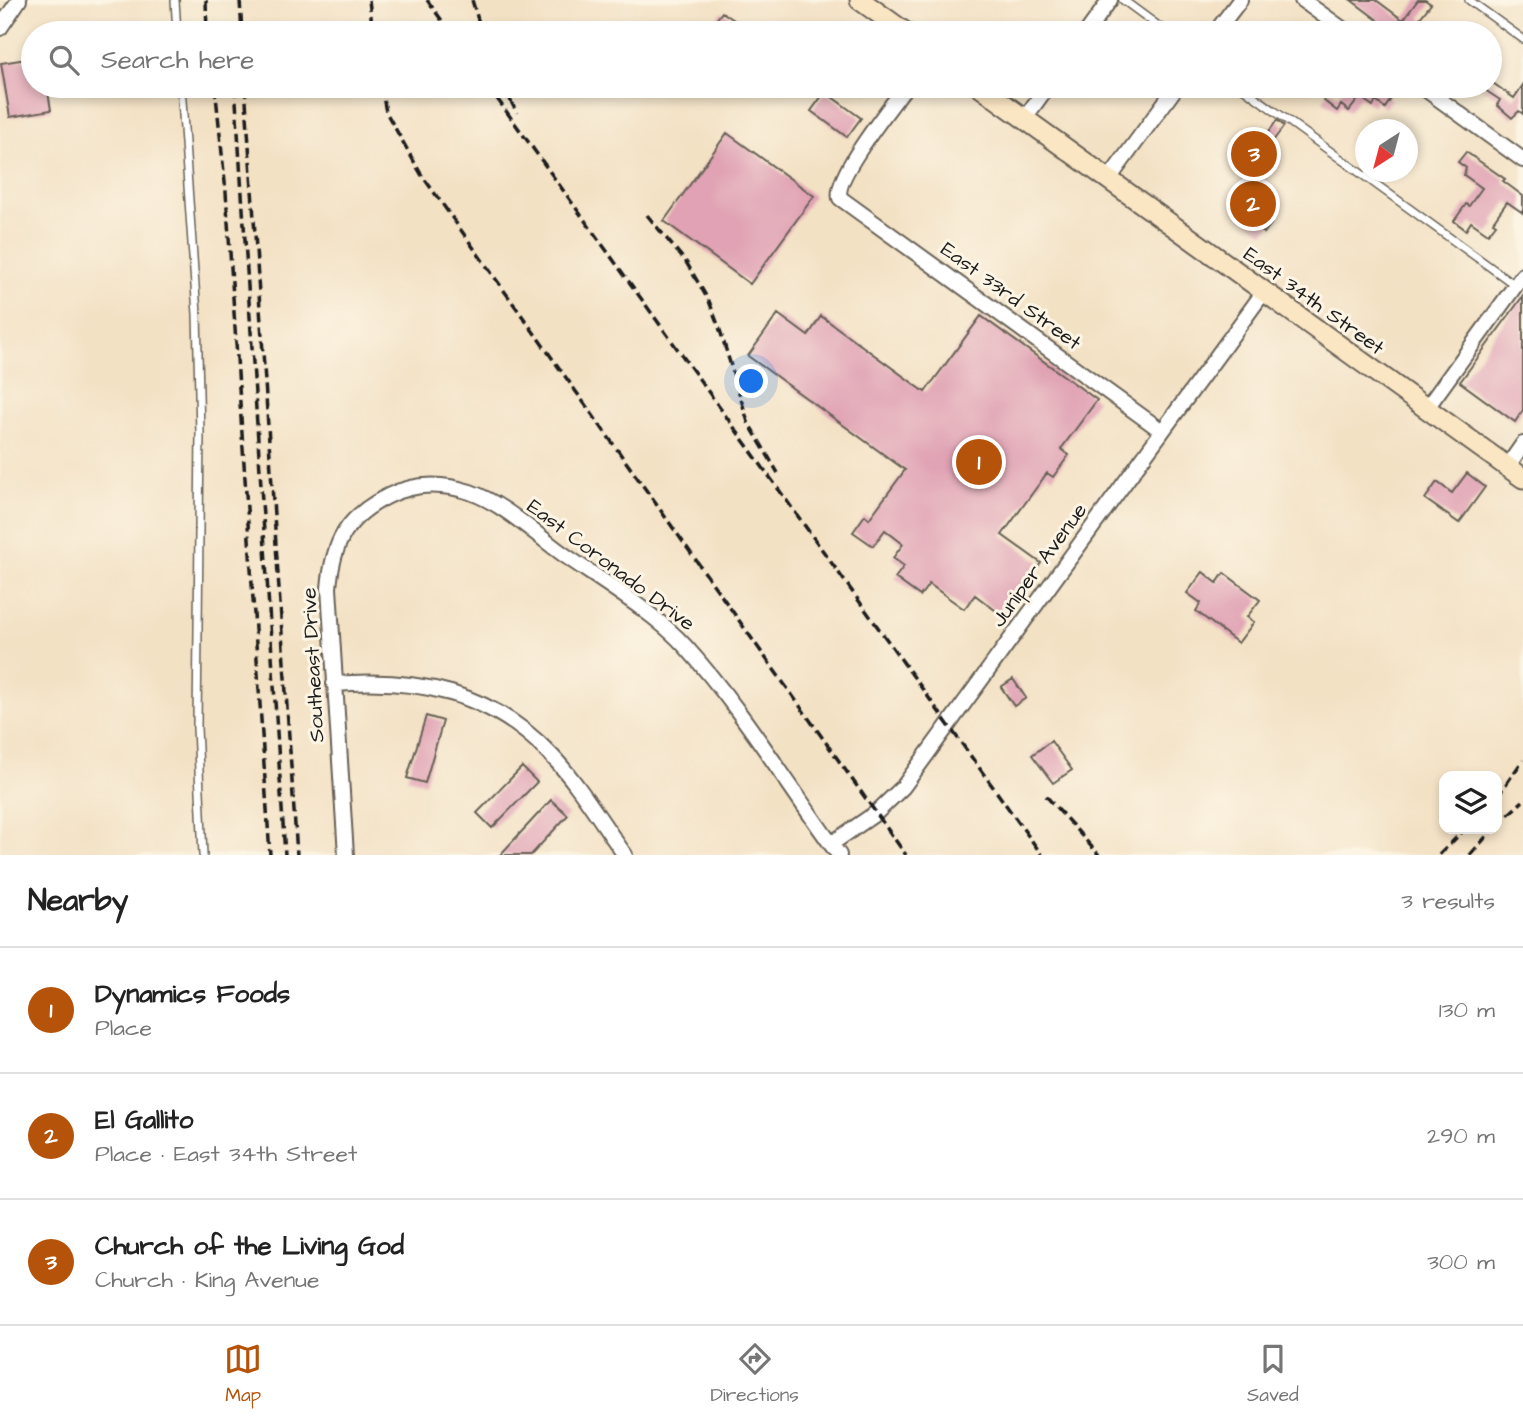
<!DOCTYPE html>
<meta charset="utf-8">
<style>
body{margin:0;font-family:"Architects Daughter",sans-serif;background:#f6f6f6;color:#222}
.controls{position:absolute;right:21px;bottom:21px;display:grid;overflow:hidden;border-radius:14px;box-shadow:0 4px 10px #0003}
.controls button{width:63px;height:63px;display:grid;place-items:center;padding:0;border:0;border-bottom:2px solid #e0e0e0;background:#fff;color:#222;font:35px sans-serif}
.compass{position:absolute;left:1355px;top:119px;width:63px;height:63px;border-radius:50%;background:#fff;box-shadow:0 4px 10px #0003;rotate:216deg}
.you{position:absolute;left:752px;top:382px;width:24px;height:24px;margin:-18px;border:5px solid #fff;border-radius:50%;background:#1a73e8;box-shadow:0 0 0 10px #1a73e833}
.badge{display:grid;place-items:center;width:46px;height:46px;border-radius:50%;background:#b45309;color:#fff;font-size:23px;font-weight:700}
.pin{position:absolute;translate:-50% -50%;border:4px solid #fff;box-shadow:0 2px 7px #0006}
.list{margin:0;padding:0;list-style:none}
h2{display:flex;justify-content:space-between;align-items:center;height:91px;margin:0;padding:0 28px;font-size:30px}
h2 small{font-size:23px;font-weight:400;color:#767676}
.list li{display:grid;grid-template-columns:46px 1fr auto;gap:21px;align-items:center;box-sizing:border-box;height:126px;padding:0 28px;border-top:2px solid #e0e0e0}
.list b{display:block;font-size:26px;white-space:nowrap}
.list p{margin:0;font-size:23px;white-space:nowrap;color:#767676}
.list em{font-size:23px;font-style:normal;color:#767676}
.icon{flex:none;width:38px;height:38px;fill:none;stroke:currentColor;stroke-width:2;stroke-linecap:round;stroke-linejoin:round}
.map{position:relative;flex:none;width:1523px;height:855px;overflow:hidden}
.search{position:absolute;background:#fff;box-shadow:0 4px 10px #0003;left:21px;right:21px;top:21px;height:77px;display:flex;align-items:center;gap:18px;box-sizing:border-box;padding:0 24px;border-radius:38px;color:#767676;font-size:26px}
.sheet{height:469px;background:#fff}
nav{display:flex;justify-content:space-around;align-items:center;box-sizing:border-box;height:98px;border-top:2px solid #e0e0e0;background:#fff;font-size:19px;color:#767676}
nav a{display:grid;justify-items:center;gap:4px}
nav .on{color:#b45309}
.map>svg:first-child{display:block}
</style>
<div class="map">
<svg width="1523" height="855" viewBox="0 0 1523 855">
<rect width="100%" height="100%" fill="#fcf5e5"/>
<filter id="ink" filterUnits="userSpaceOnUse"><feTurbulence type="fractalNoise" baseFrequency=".0143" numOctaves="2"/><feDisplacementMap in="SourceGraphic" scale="14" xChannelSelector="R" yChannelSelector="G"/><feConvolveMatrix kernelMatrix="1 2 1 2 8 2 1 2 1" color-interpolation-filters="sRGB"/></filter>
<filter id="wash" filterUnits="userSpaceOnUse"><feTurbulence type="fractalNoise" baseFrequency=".00686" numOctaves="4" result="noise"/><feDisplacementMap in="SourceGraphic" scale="28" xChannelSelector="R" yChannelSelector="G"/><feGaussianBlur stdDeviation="1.57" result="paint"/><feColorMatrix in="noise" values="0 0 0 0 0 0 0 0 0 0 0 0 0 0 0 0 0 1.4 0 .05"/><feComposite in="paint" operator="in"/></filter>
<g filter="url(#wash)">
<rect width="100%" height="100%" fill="#f3e1c4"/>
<g id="blocks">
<!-- building -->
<path fill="#e0a2b4" d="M1351 0H1376L1403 20 1418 0H1425L1431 4 1420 18 1442 33H1395Z
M722 12 734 20 724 33H706Z
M33 58V86H47L51 110 10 117 1 63Z
M1490 81 1514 98 1523 85V114L1519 111 1512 118 1497 105 1500 100 1479 86H1490Z
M1345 86H1374L1391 99 1385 108 1376 101 1373 106 1360 97 1349 111 1341 105 1337 111 1323 100 1330 90 1338 96Z
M825 92 861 118 847 137 811 111Z
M1277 120 1284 126 1270 145 1276 150 1260 172 1236 154 1252 132 1263 140Z
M727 133 814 196 750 284 664 221Z
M1466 152 1505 179 1503 181 1523 196V213L1507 202 1493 222 1496 224 1488 234 1471 222 1466 230 1454 221 1466 204 1469 206 1482 188 1464 175 1466 168 1458 162Z
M1255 186 1269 197 1257 214 1271 224 1264 233 1236 212Z
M1523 296V410L1515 422 1460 382Z
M778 314 808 336 821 316 925 392 981 316 1097 400 1061 449 1069 455 1053 477 1047 473 1002 535 1041 563 1003 616 975 595 964 609 929 584 920 596 895 578 904 566 893 558 903 544 885 530 873 546 853 532 865 515 869 519 905 470 748 356Z
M1467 473 1485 487 1459 523 1425 499 1437 482 1452 493Z
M1203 572 1217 583 1224 573 1260 600 1247 617 1254 622 1238 643 1196 611 1201 603 1187 593Z
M1013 679 1026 698 1014 706 1001 687Z
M426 716 443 721 425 783 407 778Z
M1051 741 1072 770 1053 783 1032 755Z
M522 767 537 782 492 828 477 813Z
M551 800 568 815 531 855H500Z"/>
</g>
</g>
<g filter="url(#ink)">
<use href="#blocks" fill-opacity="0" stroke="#676157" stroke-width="2"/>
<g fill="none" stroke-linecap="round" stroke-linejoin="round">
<!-- lane casing -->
<g stroke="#676157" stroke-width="10">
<path id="lane" d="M175 0 177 33
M1123 0 1168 33
M1469 0 1523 39
M985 33H987
M181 86 197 314 200 433 197 728 203 855
M1240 86 1515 285"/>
</g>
<!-- street casing -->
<g stroke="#676157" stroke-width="18">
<path id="street" d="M1302 0 1348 33
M0 28 19 0
M1086 33 1110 0
M1215 33 1240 0
M906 86C892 105 833 178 840 198L1162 431
M1421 86 1523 160
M1024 119 1048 86
M1108 180 1177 86
M1426 409 1523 275
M1507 467 1523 444
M334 684C417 677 492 692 551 755 578 783 602 823 625 855
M831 844 876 813 903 787 1263 293
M346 855 329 588C333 542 346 517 388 496 414 483 443 483 470 492 504 504 534 533 563 554 600 580 655 613 685 646 743 710 788 786 839 855"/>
</g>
<!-- secondary casing -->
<g stroke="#676157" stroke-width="23">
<path id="secondary" d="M860 0 906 33
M979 86 1523 478"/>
</g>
<!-- lane -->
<use href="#lane" stroke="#fff" stroke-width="7"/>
<!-- street -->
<use href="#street" stroke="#fff" stroke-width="14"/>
<!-- secondary -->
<use href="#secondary" stroke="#fbe6c4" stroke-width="19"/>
<!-- rail -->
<path stroke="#1c1c1c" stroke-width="3.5" stroke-dasharray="10 5" stroke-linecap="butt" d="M206 0 207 33
M240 0 242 33
M369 0 373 33
M427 0 451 33
M472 0 482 33
M215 86 226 192 270 855
M235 86 285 855
M245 86 297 855
M381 86 386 112 421 174 906 855
M488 86 1042 855
M503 86 517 113
M647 215 686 262 709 301 720 330 748 422 778 473
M1046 796 1099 855
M1497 797 1523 760
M1497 825 1523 801
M1439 855 1465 829
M1470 855 1493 829"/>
</g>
</g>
<g text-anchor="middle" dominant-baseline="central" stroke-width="6" stroke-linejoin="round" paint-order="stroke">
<!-- street labels -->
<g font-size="21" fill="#1c1c1c" stroke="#fcf5e5">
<text transform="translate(1011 296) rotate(36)">East 33rd Street</text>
<text transform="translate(1314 301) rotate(36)">East 34th Street</text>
<text transform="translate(611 565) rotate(37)">East Coronado Drive</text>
<text transform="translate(1039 565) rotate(-54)">Juniper Avenue</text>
<text transform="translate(313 665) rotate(-93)">Southeast Drive</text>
</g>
</g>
</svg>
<div class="controls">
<button><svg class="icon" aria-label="layers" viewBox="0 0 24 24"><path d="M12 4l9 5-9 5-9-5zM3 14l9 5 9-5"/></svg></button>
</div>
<svg class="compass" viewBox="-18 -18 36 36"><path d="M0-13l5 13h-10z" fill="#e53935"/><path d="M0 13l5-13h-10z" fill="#767676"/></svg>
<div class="you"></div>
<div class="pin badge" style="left:979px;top:462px">1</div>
<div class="pin badge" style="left:1253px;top:204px">2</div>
<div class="pin badge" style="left:1254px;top:154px">3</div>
<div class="search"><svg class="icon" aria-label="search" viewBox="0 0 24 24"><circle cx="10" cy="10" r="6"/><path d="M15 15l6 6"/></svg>Search here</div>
</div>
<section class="sheet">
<h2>Nearby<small>3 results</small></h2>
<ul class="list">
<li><span class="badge">1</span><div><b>Dynamics Foods</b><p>Place</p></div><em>130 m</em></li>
<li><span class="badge">2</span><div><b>El Gallito</b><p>Place · East 34th Street</p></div><em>290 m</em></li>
<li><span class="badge">3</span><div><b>Church of the Living God</b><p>Church · King Avenue</p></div><em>300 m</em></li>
</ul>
</section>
<nav>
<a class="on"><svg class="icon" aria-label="map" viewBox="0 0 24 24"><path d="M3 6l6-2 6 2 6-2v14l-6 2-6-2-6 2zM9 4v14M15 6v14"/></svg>Map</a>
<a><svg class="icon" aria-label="directions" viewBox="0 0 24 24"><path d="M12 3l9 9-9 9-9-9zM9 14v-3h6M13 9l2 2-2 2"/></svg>Directions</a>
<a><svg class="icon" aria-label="saved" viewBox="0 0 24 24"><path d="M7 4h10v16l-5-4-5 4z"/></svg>Saved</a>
</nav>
